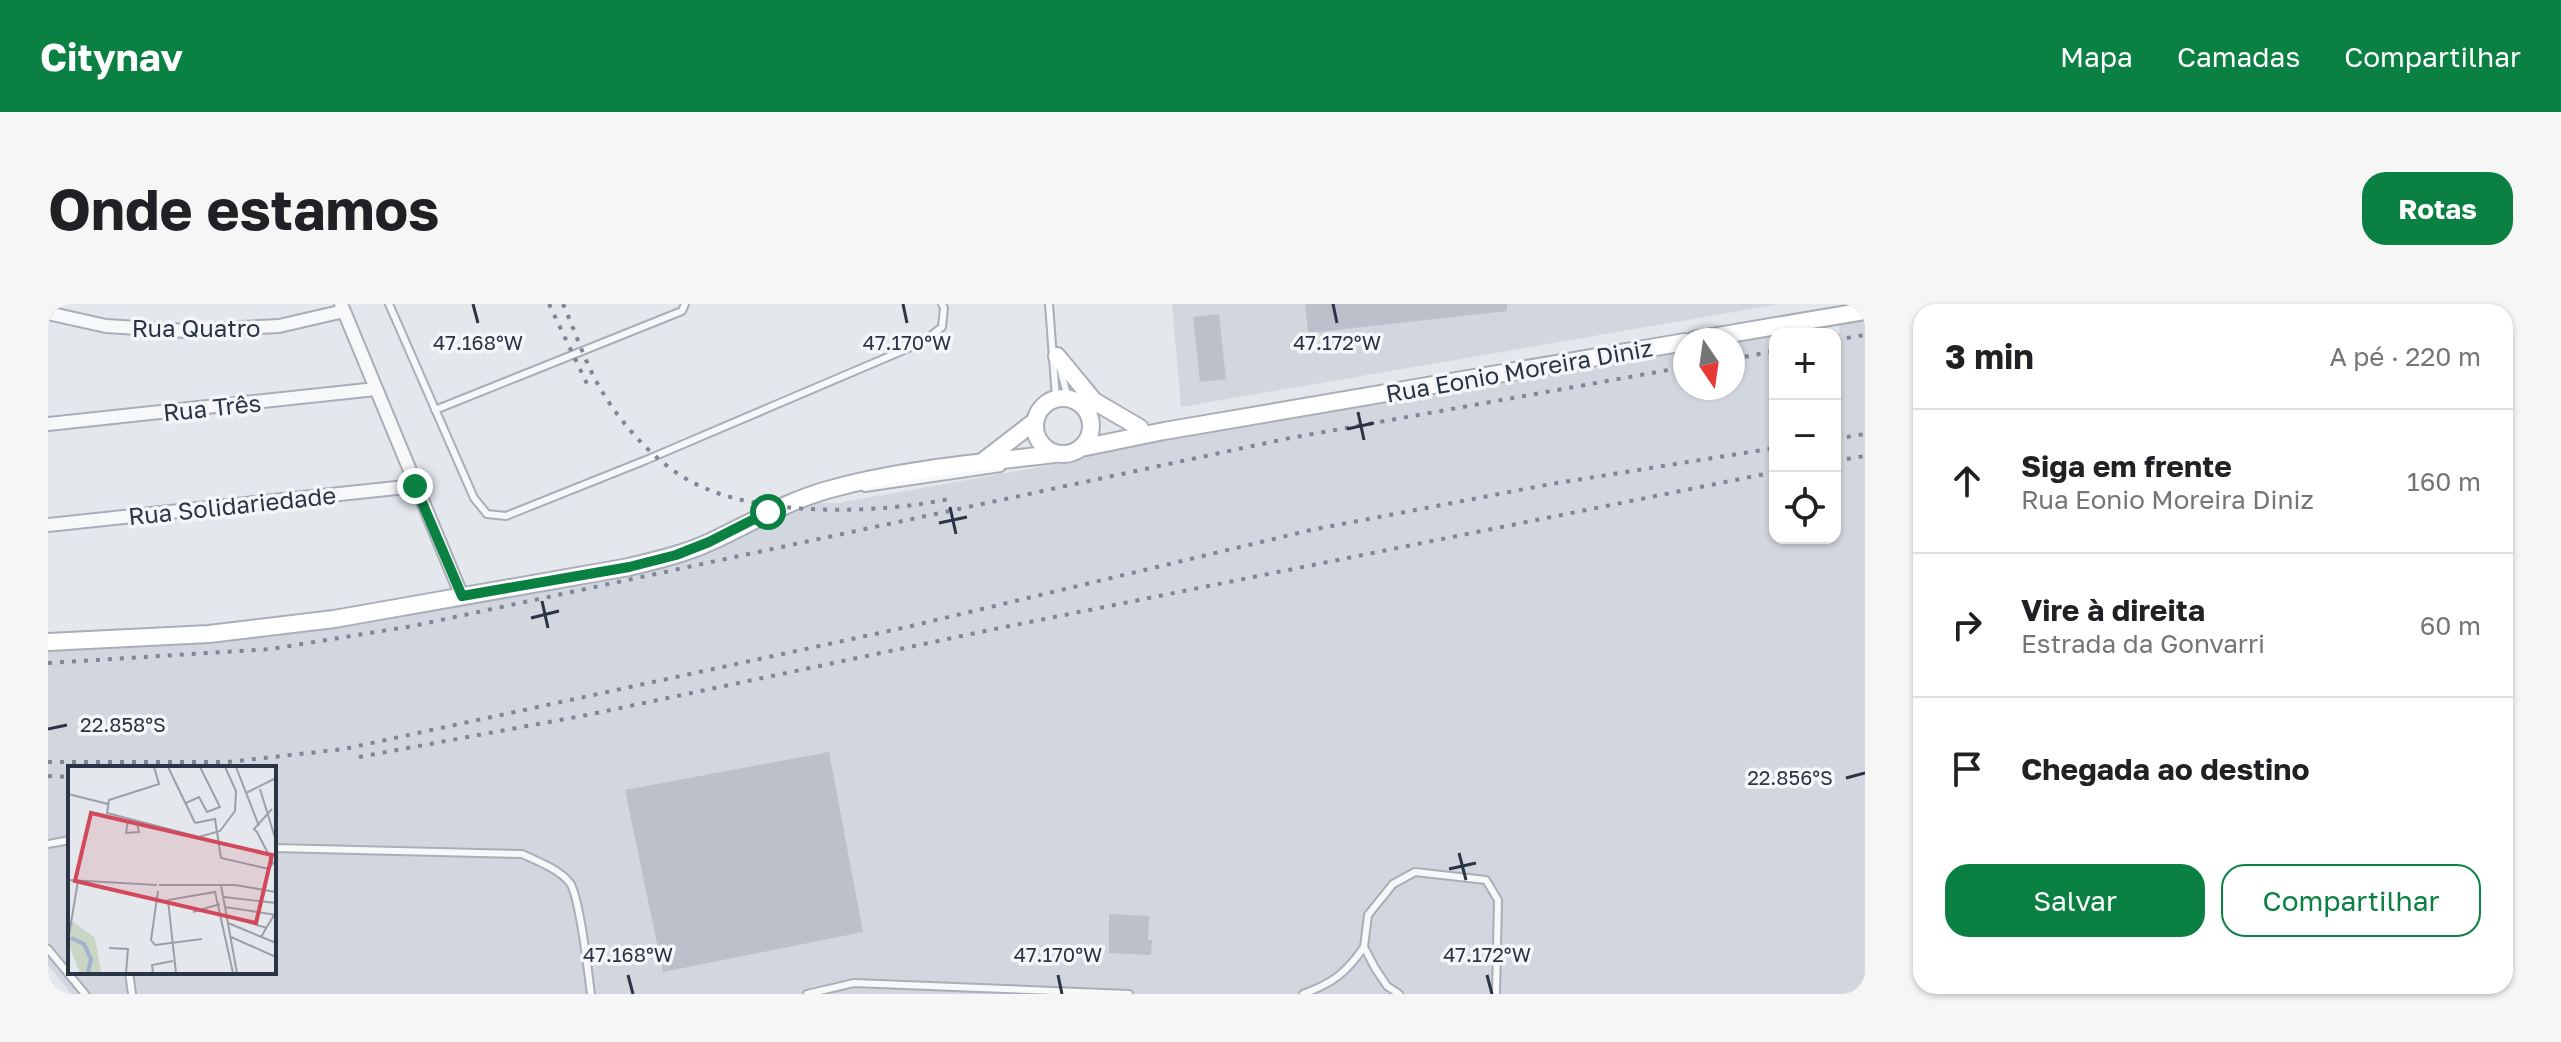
<!DOCTYPE html>
<html lang="pt">
<meta charset="utf-8">
<style>
body{margin:0;font-family:"Golos Text",sans-serif;background:#f6f6f6;color:#202124}
.controls{position:absolute;right:24px;top:24px;display:grid;overflow:hidden;border-radius:16px;box-shadow:0 2px 6px #0004}
.controls button{width:72px;height:72px;display:grid;place-items:center;padding:0;border:0;border-bottom:2px solid #e0e0e0;background:#fff;color:#202124;font:40px sans-serif}
.compass{position:absolute;left:1625px;top:24px;width:72px;height:72px;border-radius:50%;background:#fff;box-shadow:0 2px 6px #0004;rotate:167deg}
.stop{position:absolute;width:24px;height:24px;margin:-18px;border:6px solid #0b8043;border-radius:50%;background:#fff}
.stop.end{background:#0b8043;border-color:#fff;box-shadow:0 2px 8px #0008}
.list{margin:0;padding:0;list-style:none}
h2{display:flex;justify-content:space-between;align-items:center;height:104px;margin:0;padding:0 32px;font-size:34px}
h2 small{font-size:26px;font-weight:400;color:#757577}
.list li{display:grid;grid-template-columns:52px 1fr auto;gap:24px;align-items:center;box-sizing:border-box;height:144px;padding:0 32px;border-top:2px solid #e0e0e0}
.list b{display:block;font-size:30px;white-space:nowrap}
.list p{margin:0;font-size:26px;white-space:nowrap;color:#757577}
.list em{font-size:26px;font-style:normal;color:#757577}
.actions{display:flex;gap:16px;padding:24px 32px}
.actions a{flex:1;padding:18px 0;border:2px solid #0b8043;border-radius:24px;text-align:center;font-size:28px;color:#0b8043}
.actions .main{background:#0b8043;color:#fff}
.icon{flex:none;width:44px;height:44px;fill:none;stroke:currentColor;stroke-width:2;stroke-linecap:round;stroke-linejoin:round}
.map{position:relative;flex:none;width:1817px;height:690px;overflow:hidden;border-radius:24px}
header{display:flex;align-items:center;gap:48px;box-sizing:border-box;height:112px;padding:0 40px;background:#0b8043;color:#fff}
header strong{font-size:38px}
nav{display:flex;gap:44px;margin-inline-start:auto;font-size:28px}
.intro{display:flex;align-items:center;justify-content:space-between;box-sizing:border-box;height:192px;padding:0 48px}
h1{margin:0;font-size:56px}
.button{padding:20px 36px;border-radius:24px;background:#0b8043;color:#fff;font-size:28px;font-weight:700}
main{display:flex;gap:48px;padding:0 48px}
aside{flex:1;background:#fff;border-radius:24px;box-shadow:0 2px 6px #0004}
.map>svg:first-child{display:block}
</style>
<header>
<strong>Citynav</strong>
<nav><a>Mapa</a><a>Camadas</a><a>Compartilhar</a></nav>
</header>
<div class="intro"><h1>Onde estamos</h1><a class="button">Rotas</a></div>
<main>
<div class="map">
<svg width="1817" height="690" viewBox="0 0 1817 690">
<rect width="100%" height="100%" fill="#e4e7ec"/>
<!-- built -->
<path fill="#d2d6de" fill-rule="evenodd" d="M1124 0H1732L1133 103Z
M1817 16V690H24L0 661V347L160 336 620 260 649 253 717 216 756 199H790L1025 157 1040 150 1089 141 1637 46V84H1685V37L1736 28 1727 30V234H1787V30H1785L1792 29 1790 20ZM22 464H226V668H22Z"/>
<!-- building -->
<path fill="#bbc0ca" d="M1257 0H1459V7L1260 29Z
M1171 10 1178 75 1152 78 1145 13Z
M781 448 815 628 615 668 577 486Z
M1061 610 1101 612 1100 636H1104L1103 651 1061 649Z"/>
<g fill="none" stroke-linecap="round" stroke-linejoin="round">
<!-- service casing -->
<g stroke="#a9aeb7" stroke-width="10">
<path id="service" d="M341 0 426 194 439 210 458 212 598 156 875 38 894 23 896 4 894 0
M1001 0 1008 94
M1012 64 1020 94
M387 106 634 7 637 0
M1007 153 1020 150
M817 184 953 164
M0 540 22 536
M226 544 474 550C489 557 511 565 522 579 532 594 540 668 543 690
M0 645 37 690
M81 668 84 690
M759 690 806 679 1081 690
M1255 690C1285 679 1298 669 1316 643
M1351 690 1339 682 1327 664 1316 643 1320 611 1345 580 1367 568 1438 576 1450 596 1448 690"/>
</g>
<!-- minor casing -->
<g stroke="#a9aeb7" stroke-width="16">
<path id="minor" d="M293 0 414 292
M0 9 58 22 138 27 231 22 296 7
M0 120 328 85
M0 221 367 182"/>
</g>
<!-- secondary casing -->
<g stroke="#a9aeb7" stroke-width="20">
<path id="secondary" d="M1646 36 1817 7
M1009 52 1046 97 1092 124
M987 122a28 28 0 1 1 56 0a28 28 0 1 1-56 0Z
M1033 144 1116 127 1637 38
M934 158 986 118
M0 338 161 330 286 315 581 263C609 256 636 250 662 238 701 220 737 198 779 186 853 165 931 159 1007 150"/>
</g>
<!-- service -->
<use href="#service" stroke="#f7f8fa" stroke-width="6"/>
<!-- minor -->
<use href="#minor" stroke="#f7f8fa" stroke-width="12"/>
<!-- secondary -->
<use href="#secondary" stroke="#fff" stroke-width="16"/>
<!-- rail -->
<path stroke="#7d8696" stroke-width="4" stroke-dasharray="4 8" stroke-linecap="butt" d="M501 0 541 84
M515 0C528 29 538 62 555 89 575 122 609 160 644 178 711 214 833 210 906 194
M1787 36 1817 31
M1685 55 1727 47
M1787 135 1817 130
M1787 157 1817 152
M0 359 223 345 365 322 1237 135 1637 63
M311 453 539 411 942 326 1727 168
M0 458H180L296 445 859 323 1263 226 1503 180 1727 144
M0 472 22 473"/>
</g>
<g fill="none" stroke-linecap="round" stroke-linejoin="round">
<!-- route -->
<path stroke="#0b8043" stroke-width="10" d="M367 182 414 292 581 263 628 251 661 238 720 208"/>
</g>
<!-- ticks -->
<path fill="none" stroke="#2b3445" stroke-width="3" d="M425 0 430 19M855 0 859 19M1285 0 1289 19M1310 108 1316 136M1299 125 1326 119M902 203 908 230M891 219 919 213M494 297 500 324M483 314 511 307M0 425 19 421M1798 474 1817 469M1411 549 1418 576M1401 565 1428 559M580 671 585 690M1010 671 1014 690M1439 671 1444 690"/>
<g text-anchor="middle" dominant-baseline="central" stroke-width="7" stroke-linejoin="round" paint-order="stroke">
<!-- street labels -->
<g font-size="24" fill="#2b3445" stroke="#f4f6f9">
<text x="148" y="23">Rua Quatro</text>
<text transform="translate(1471 66) rotate(-10)">Rua Eonio Moreira Diniz</text>
<text transform="translate(164 103) rotate(-6)">Rua Três</text>
<text transform="translate(184 201) rotate(-6)">Rua Solidariedade</text>
</g>
</g>
<!-- overview -->
<g transform="translate(20 462)">
<rect width="208" height="208" fill="#e4e7ec"/>
<path d="M4 155 27 172 33 207H12L1 179Z" fill="#c9d6c5"/>
<path fill="none" stroke="#9fb4cc" stroke-width="4" d="M3 172 16 178 23 193 20 207"/>
<path fill="none" stroke="#9a9fa9" stroke-width="2" d="M86 1 91 18 41 34 39 47 131 71 152 65 167 45 168 25 157 1M100 1 127 57M168 1 191 60M192 23 208 75M178 27 208 12M0 28 40 38M118 37 131 31 139 46 152 41 132 1M60 54 58 67 71 66 69 57M127 57 147 53 153 92 201 103 205 97 189 66M189 66 186 63 204 43M0 114 89 119M91 119H167L208 126M153 119 169 207M156 131 208 137M157 141 208 149M125 146 152 138M159 150 199 162M160 157 208 177M163 171 208 191M193 171 206 149M0 175 10 115M87 179 83 174 90 125M87 179 134 173M41 182 60 183 58 207M85 207 84 199 105 195M108 207 100 134 147 126 165 207"/>
<path fill="#d1495b" fill-opacity="0.15" stroke="#d1495b" stroke-width="4" d="M23 47 204 89 188 157 7 115Z"/>
<rect width="208" height="208" fill="none" stroke="#2b3445" stroke-width="4"/>
</g>
<g font-size="20" text-anchor="middle" fill="#2b3445" stroke="#f4f6f9" stroke-width="7" stroke-linejoin="round" paint-order="stroke">
<text x="430" y="46">47.168°W</text>
<text x="859" y="46">47.170°W</text>
<text x="1289" y="46">47.172°W</text>
<text x="75" y="428">22.858°S</text>
<text x="1742" y="481">22.856°S</text>
<text x="580" y="658">47.168°W</text>
<text x="1010" y="658">47.170°W</text>
<text x="1439" y="658">47.172°W</text>
</g>
</svg>
<div class="controls">
<button>+</button>
<button>−</button>
<button><svg class="icon" aria-label="locate" viewBox="0 0 24 24"><circle cx="12" cy="12" r="6"/><path d="M12 2v4M12 18v4M2 12h4M18 12h4"/></svg></button>
</div>
<svg class="compass" viewBox="-18 -18 36 36"><path d="M0-13l5 13h-10z" fill="#e53935"/><path d="M0 13l5-13h-10z" fill="#757577"/></svg>
<div class="stop" style="left:720px;top:208px"></div>
<div class="stop end" style="left:367px;top:182px"></div>
</div>
<aside>
<h2>3 min<small>A pé · 220 m</small></h2>
<ul class="list">
<li><svg class="icon" aria-label="ahead" viewBox="0 0 24 24"><path d="M12 20V5M6 11l6-6 6 6"/></svg><div><b>Siga em frente</b><p>Rua Eonio Moreira Diniz</p></div><em>160 m</em></li>
<li><svg class="icon" aria-label="right" viewBox="0 0 24 24"><path d="M7 20v-9h11M14 6l5 5-5 5"/></svg><div><b>Vire à direita</b><p>Estrada da Gonvarri</p></div><em>60 m</em></li>
<li><svg class="icon" aria-label="arrive" viewBox="0 0 24 24"><path d="M6 21V4h12l-3 4 3 4H6"/></svg><div><b>Chegada ao destino</b></div></li>
</ul>
<div class="actions"><a class="main">Salvar</a><a>Compartilhar</a></div>
</aside>
</main>
